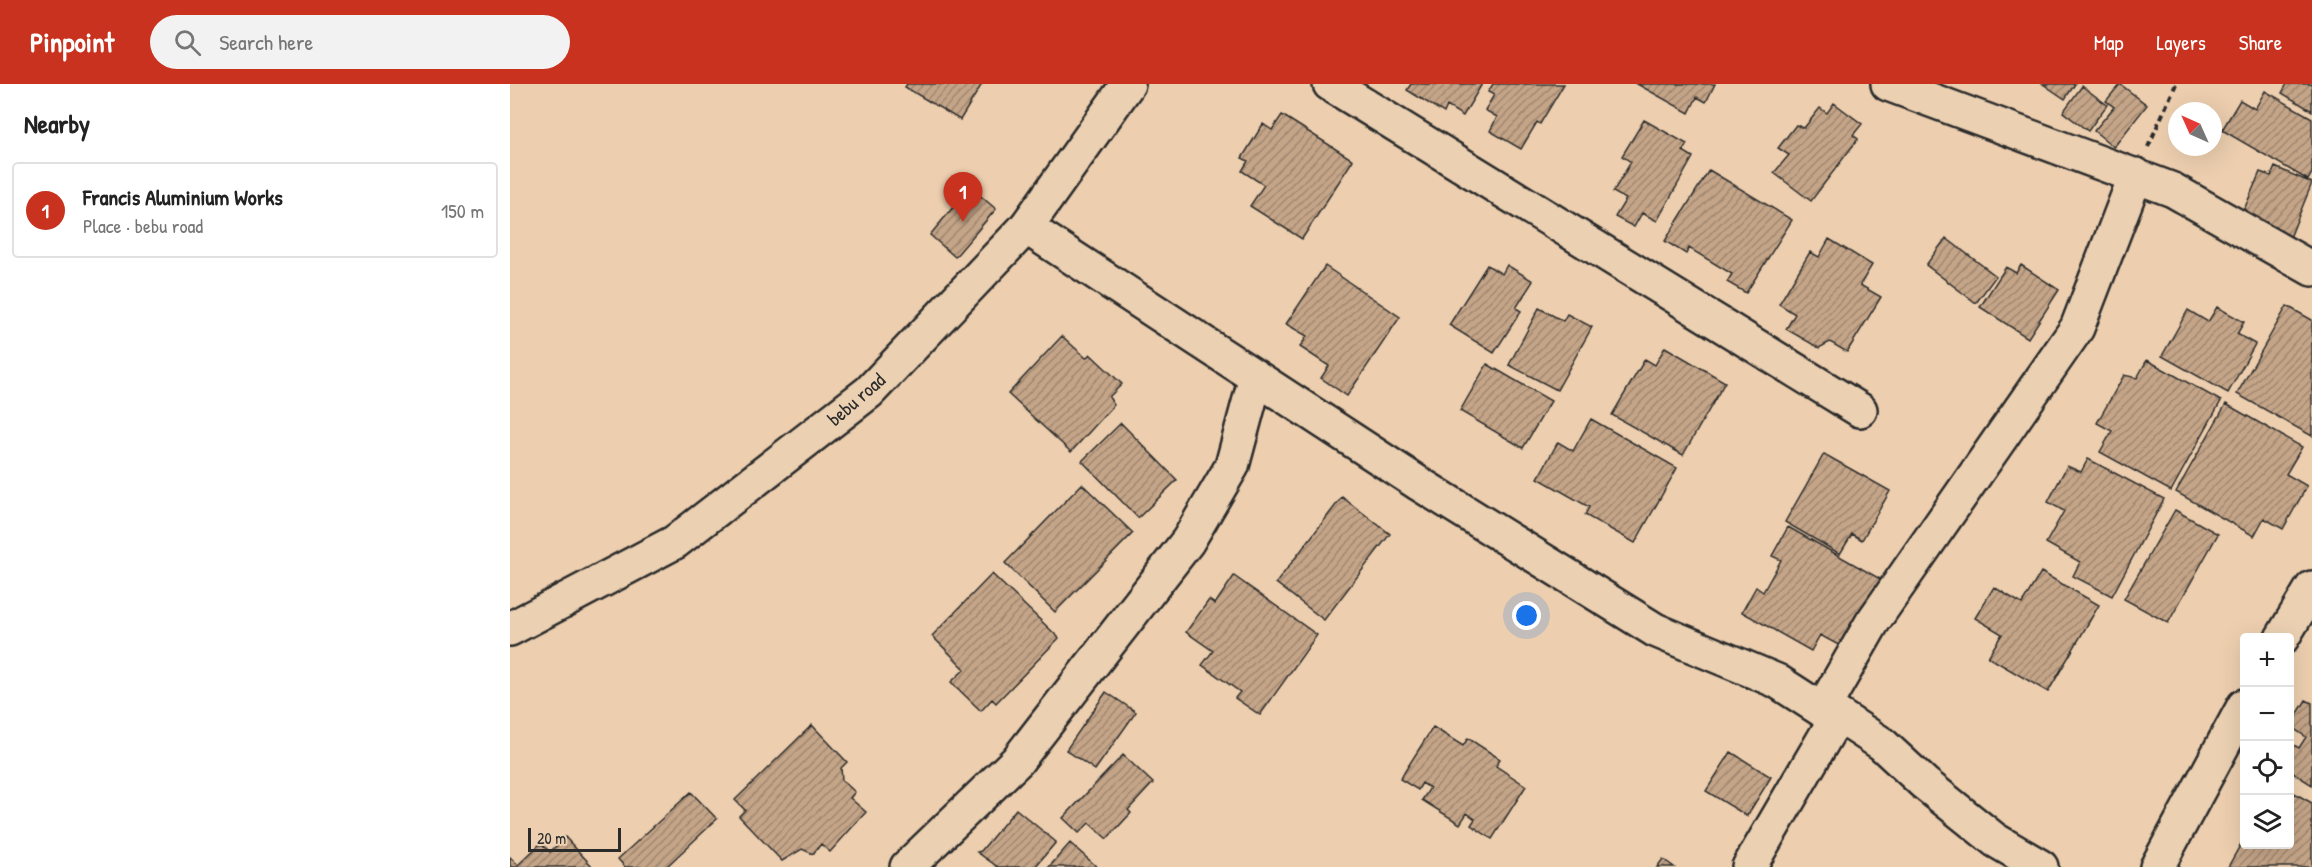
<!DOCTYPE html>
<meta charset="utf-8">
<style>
body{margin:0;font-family:"Patrick Hand",sans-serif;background:#f2f2f2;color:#222}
.controls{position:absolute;right:18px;bottom:18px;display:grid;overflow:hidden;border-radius:6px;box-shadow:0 6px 24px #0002}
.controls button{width:54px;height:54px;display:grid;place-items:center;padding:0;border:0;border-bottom:2px solid #e0e0e0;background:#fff;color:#222;font:30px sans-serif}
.compass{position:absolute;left:1658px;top:18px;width:54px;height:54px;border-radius:50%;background:#fff;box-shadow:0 6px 24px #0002;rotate:315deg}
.scale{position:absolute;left:18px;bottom:15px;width:93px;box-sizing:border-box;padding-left:6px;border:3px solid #2b2b2b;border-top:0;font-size:16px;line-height:21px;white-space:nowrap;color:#2b2b2b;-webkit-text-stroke:4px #ebd0b2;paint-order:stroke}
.you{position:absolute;left:1017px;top:532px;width:21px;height:21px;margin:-15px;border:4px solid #fff;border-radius:50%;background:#1a73e8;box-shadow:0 0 0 9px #1a73e833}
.badge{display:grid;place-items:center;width:39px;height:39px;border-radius:50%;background:#c8321e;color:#fff;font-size:20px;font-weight:700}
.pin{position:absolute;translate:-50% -50px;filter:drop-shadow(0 2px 3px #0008)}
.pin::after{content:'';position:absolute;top:32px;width:21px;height:18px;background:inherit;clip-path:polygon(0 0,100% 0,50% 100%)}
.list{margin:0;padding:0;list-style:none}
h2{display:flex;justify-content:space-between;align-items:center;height:78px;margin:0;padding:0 24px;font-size:26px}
h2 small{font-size:20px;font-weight:400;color:#767676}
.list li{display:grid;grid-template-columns:39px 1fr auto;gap:18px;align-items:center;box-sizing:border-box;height:96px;margin:0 12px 12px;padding:0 12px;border:2px solid #e0e0e0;border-radius:6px}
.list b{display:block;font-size:22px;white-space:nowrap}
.list p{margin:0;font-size:20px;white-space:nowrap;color:#767676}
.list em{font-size:20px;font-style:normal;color:#767676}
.icon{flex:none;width:33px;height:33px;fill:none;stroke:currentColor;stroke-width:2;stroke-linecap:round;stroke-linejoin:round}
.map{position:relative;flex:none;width:1802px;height:783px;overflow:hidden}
header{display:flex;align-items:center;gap:36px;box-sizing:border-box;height:84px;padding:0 30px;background:#c8321e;color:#fff}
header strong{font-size:28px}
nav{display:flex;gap:33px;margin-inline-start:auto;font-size:21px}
.search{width:420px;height:54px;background:#f2f2f2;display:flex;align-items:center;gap:15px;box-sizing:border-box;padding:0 21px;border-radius:33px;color:#767676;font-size:22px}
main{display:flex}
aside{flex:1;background:#fff}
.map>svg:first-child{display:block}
</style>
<header>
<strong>Pinpoint</strong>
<div class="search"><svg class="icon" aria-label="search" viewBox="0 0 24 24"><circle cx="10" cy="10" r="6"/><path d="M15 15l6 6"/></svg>Search here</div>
<nav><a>Map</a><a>Layers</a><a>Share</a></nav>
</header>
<main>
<aside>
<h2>Nearby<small></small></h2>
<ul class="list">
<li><span class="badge">1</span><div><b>Francis Aluminium Works</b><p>Place · bebu road</p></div><em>150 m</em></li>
</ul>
</aside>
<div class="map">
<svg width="1802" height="783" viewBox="0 0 1802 783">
<defs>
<pattern id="building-hatch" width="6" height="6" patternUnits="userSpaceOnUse" patternTransform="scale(1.5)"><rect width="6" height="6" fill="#c5a588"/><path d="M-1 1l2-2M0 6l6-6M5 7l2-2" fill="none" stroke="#a0876f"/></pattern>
</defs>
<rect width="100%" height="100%" fill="#edcfaf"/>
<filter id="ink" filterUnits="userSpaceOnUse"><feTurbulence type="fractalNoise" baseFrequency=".0167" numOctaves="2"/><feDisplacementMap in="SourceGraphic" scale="12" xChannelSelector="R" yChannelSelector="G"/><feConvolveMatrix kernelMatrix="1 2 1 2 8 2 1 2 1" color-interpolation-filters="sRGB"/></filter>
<g filter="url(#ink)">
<!-- building -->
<path fill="url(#building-hatch)" stroke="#2b2b2b" stroke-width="1.5" d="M397 0H472L450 36 395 3Z
M901 0H972L953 32 937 22 934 29 897 6Z
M983 0H1054L1030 40 1027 38 1011 65 980 47 987 33 975 26 984 11 978 8Z
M1127 0H1205L1196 18 1187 13 1179 29Z
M1533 0H1565L1555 15Z
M1610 0 1637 21 1604 63 1584 47 1604 23 1596 17Z
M1777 0H1802V27L1772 9Z
M1572 2 1597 21 1578 47 1553 28Z
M1755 7 1802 34V89L1798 96 1712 46 1730 16 1745 25Z
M1324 19 1352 40 1343 51 1348 55 1301 117 1264 89 1279 71 1268 64 1286 41 1294 44 1310 24 1317 29Z
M772 31 843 76 792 155 740 122 754 101 732 87 738 77 732 74 753 40 762 46Z
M1134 36 1177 60 1173 67 1183 73 1147 137 1132 129 1124 143 1105 133 1116 115 1103 108 1121 78 1112 72Z
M1765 83 1802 99 1779 156 1730 135 1750 88 1761 92Z
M1199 86 1282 136 1236 209 1217 198 1222 190 1179 164 1176 170 1155 157Z
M460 103 486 125 445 173 420 151Z
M1436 154 1486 192 1466 219 1416 181Z
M1319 155 1362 181 1350 201 1371 213 1337 268 1320 258 1309 264 1276 245 1285 230 1269 220 1300 168 1309 173Z
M977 181 992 190 997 181 1023 197 1006 224 1011 227 984 269 939 241Z
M1511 181 1549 206 1518 254 1470 223 1496 183 1506 189Z
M815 182 890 233 837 312 811 294 819 282 790 263 797 252 776 240Z
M1777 222 1802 236V352L1727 310Z
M1707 223 1734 238 1727 250 1745 260 1718 309 1652 272 1678 226 1698 238Z
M1029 224 1053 237 1057 230 1082 243 1047 306 999 281Z
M552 252 576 274 580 270 612 300 599 313 604 321 561 368 498 310Z
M1155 263 1215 298 1173 371 1102 331 1135 275 1145 281Z
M1637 276 1711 317 1661 407 1590 368 1602 347 1587 339 1614 291 1627 294Z
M977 280 1041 317 1013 364 950 327Z
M1716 320 1792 363 1776 390 1797 402 1773 445 1754 434 1744 452 1666 408Z
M1081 335 1167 384 1125 459 1075 431 1079 423 1028 394 1048 358 1063 367Z
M611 339 667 396 628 434 572 377Z
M1314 370 1380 407 1352 456 1342 450 1330 470 1275 438Z
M1578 375 1654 415 1602 512 1563 492 1570 478 1536 459 1554 427 1538 418 1557 382 1571 388Z
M572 400 623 449 545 528 495 479Z
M832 413 880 450 814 536 766 499Z
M1665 426 1708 450 1658 539 1614 515Z
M1278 443 1372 496 1334 564 1310 551 1301 567 1232 528 1246 503 1253 508 1271 476 1262 472Z
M1531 488 1589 521 1538 608 1478 573 1492 550 1465 534 1484 503 1512 520Z
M482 490 549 554 486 619 482 615 471 627 441 598 455 585 422 552Z
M724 492 807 551 750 631 725 614 730 608 692 581 703 567 676 548 699 516 705 520Z
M596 608 626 628 585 686 556 666Z
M1796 616 1802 619V701L1780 687V663L1782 660 1789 664 1796 653 1780 642Z
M302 641 337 678 331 684 332 696 345 708 340 714 356 728 320 768 311 760 303 770 292 765 272 777 229 732 235 726 225 716Z
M923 643 953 662 958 654 990 675 986 682 1016 702 982 755 961 741 965 735 957 729 950 740 912 716 920 704 912 699 908 706 890 695Z
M1221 668 1261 693 1237 732 1196 707Z
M613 671 643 699 618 726 621 729 597 755 579 739 569 749 553 734Z
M181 708 207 735 156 783H115L108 775Z
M1784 709 1802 719V783H1718L1732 758 1748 766 1751 760H1780V716Z
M506 725 546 758 525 783H488L467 768 471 767Z
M55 753 83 783H0V773L8 781 31 759 40 768Z
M560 759 587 783H539Z
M1153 775 1164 783H1147Z"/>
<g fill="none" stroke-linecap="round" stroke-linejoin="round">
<!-- street casing -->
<g stroke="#2b2b2b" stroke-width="38">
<path id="street" d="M820 0 1350 326
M1378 0 1663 106 1802 185
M516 143 908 399 1145 546 1267 597 1312 626 1362 539 1567 244 1626 91
M1772 554 1802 504
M1312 626 1328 631 1372 660 1414 699 1485 756 1531 783
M397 783 507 677 678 457 722 382 746 293
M1239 783 1328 631
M1647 783 1734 622"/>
</g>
<!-- secondary casing -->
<g stroke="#2b2b2b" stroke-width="38">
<path id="secondary" d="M0 545 165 458 359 308 516 143 618 0"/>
</g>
<!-- path -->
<path stroke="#2b2b2b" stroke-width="4" stroke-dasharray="6 4.5" stroke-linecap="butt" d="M1638 63 1666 0"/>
<!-- street -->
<use href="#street" stroke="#ebd0b2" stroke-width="33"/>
<!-- secondary -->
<use href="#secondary" stroke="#ebd0b2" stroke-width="33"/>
</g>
</g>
<g text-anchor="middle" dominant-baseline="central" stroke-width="4.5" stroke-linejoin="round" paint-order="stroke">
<!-- street labels -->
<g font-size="20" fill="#2b2b2b" stroke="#ebd0b2">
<text transform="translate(346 315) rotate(-41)">bebu road</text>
</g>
</g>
</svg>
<div class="controls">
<button>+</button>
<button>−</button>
<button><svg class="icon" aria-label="locate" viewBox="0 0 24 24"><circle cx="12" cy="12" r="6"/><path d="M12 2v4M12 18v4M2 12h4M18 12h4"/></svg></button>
<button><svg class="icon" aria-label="layers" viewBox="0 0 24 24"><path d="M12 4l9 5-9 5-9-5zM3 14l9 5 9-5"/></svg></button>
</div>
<svg class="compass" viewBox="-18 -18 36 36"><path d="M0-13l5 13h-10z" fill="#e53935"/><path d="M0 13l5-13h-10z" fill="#767676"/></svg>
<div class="scale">20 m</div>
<div class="you"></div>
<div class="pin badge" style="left:453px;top:138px">1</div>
</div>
</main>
